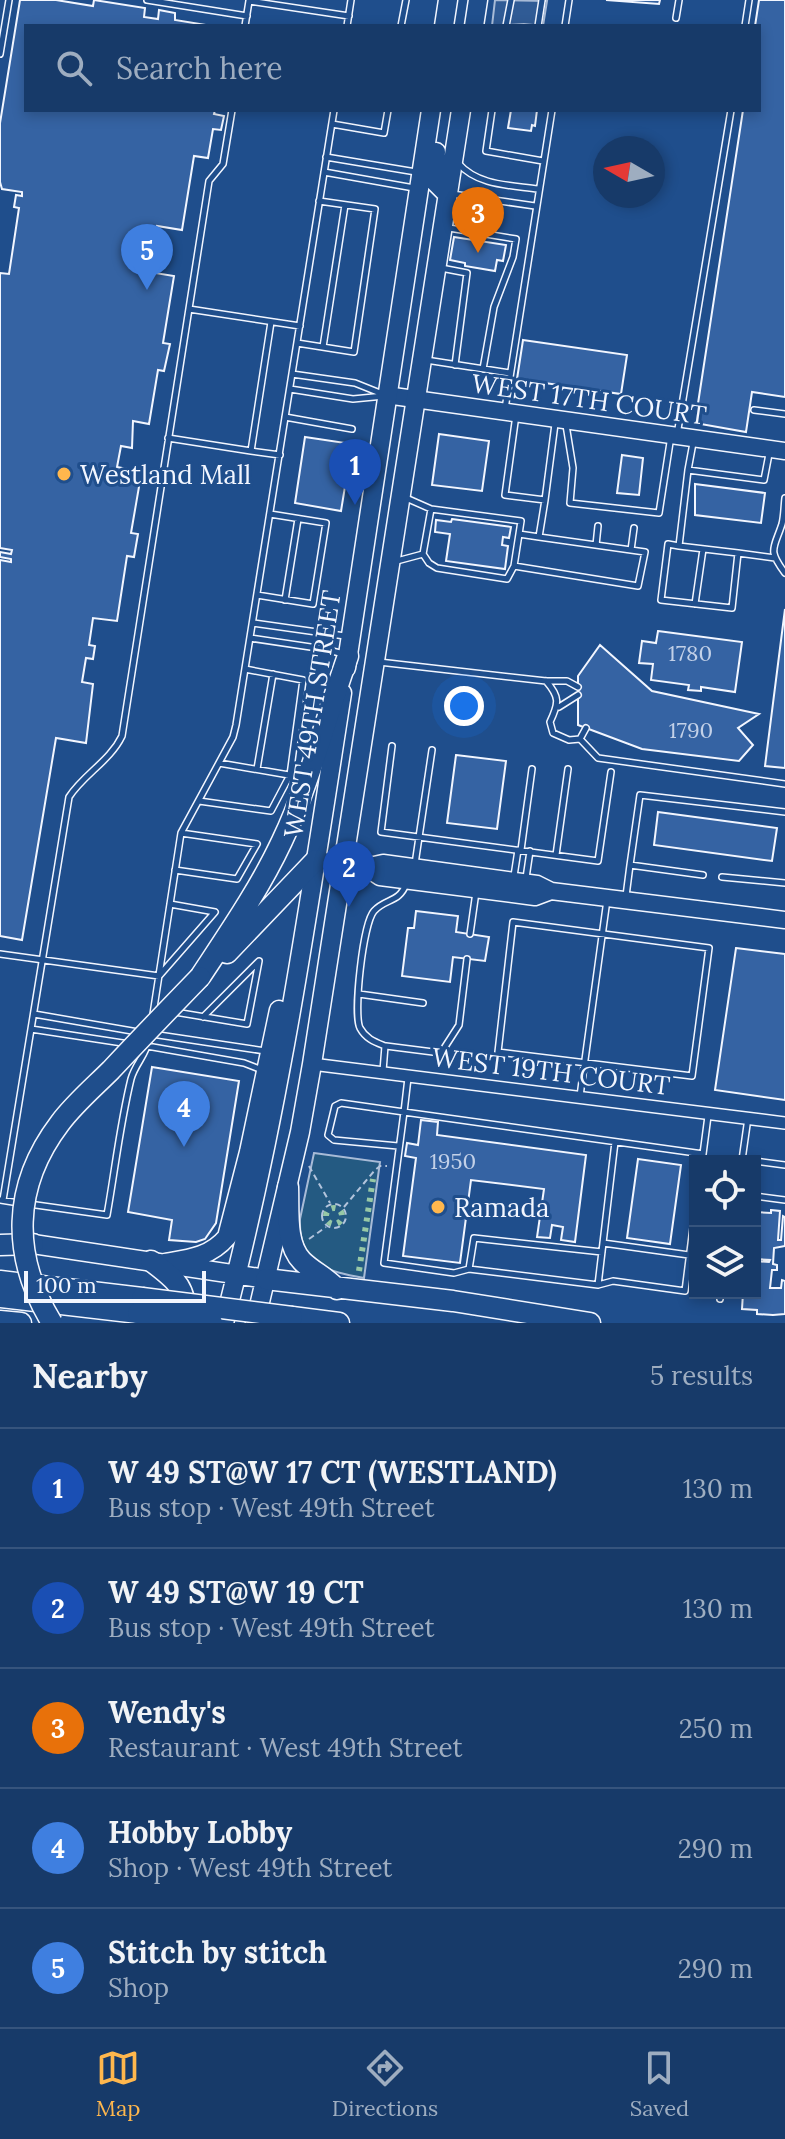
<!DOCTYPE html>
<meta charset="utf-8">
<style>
body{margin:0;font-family:Lora,serif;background:#244571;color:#f1f3f6}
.controls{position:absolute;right:24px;bottom:24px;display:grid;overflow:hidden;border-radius:0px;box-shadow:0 4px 12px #0003}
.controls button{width:72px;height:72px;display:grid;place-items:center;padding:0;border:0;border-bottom:2px solid #36547d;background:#173a69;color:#f1f3f6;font:40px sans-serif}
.compass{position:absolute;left:593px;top:136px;width:72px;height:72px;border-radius:50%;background:#173a69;box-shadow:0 4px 12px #0003;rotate:279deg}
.scale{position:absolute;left:24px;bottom:20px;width:182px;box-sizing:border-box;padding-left:8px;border:4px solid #f2f6ff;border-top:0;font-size:22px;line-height:28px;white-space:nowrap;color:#f2f6ff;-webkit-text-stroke:6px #1f4e8c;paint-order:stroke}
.you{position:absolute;left:464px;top:706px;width:28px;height:28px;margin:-20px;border:6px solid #fff;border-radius:50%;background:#1a73e8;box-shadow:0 0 0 12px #1a73e833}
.badge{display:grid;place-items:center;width:52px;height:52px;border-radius:50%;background:#ffb74d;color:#fff;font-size:26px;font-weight:700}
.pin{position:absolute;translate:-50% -66px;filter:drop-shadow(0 2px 4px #0008)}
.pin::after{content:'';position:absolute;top:42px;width:28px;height:24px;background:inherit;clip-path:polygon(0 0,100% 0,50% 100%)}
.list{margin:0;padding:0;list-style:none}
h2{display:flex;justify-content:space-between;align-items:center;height:104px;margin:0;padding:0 32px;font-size:34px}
h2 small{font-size:26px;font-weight:400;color:#9eadc0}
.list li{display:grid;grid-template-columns:52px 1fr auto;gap:24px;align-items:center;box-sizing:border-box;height:120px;padding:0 32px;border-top:2px solid #36547d}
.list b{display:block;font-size:30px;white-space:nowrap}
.list p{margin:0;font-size:26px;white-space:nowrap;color:#9eadc0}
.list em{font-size:26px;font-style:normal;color:#9eadc0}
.icon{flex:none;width:44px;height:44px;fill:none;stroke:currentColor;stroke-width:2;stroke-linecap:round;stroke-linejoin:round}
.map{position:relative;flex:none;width:785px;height:1323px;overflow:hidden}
.search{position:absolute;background:#173a69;box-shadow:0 4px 12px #0003;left:24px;right:24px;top:24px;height:88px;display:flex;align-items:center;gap:20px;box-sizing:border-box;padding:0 28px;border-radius:0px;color:#9eadc0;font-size:30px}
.sheet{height:704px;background:#173a69}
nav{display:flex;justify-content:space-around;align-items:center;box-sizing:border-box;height:112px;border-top:2px solid #36547d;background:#173a69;font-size:22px;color:#9eadc0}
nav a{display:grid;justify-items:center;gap:4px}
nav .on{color:#ffb74d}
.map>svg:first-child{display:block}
</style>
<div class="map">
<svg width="785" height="1323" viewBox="0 0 785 1323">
<rect width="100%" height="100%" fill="#1f4e8c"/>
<!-- green -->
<path fill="#245a82" stroke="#a8bbd7" stroke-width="2" d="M314 1153 380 1162 364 1278C328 1272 298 1264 300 1219Z"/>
<!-- parking -->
<path fill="#305b95" stroke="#a8bbd7" stroke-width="2" d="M495 0 547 1 543 26 524 24 492 26Z"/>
<!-- building -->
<path fill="#3563a3" stroke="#f2f6ff" stroke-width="2" d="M20 0H56L93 6 94 0 145 8 144 17 158 19 159 10 175 13V20L212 26H26V110H215L214 114 224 116 221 130 213 129 208 158 194 156 182 230 157 226 149 272 174 276 163 343 170 344 164 371 158 370 149 424 133 421 132 448 121 446 117 467 128 469 127 480 140 481 131 533 138 534 134 557 127 556 117 621 93 618 89 645 95 646 93 659 86 658 82 682 93 684 86 743 56 738 22 940 0 936V560L11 562V559L0 557V552L11 554 12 550 0 548V273L9 274 19 208 14 207 16 195 22 196V192L2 189 0 182V123Z
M606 0H660L659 4Z
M759 0H785V397L752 392 746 432 695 423 743 110H759V26H755Z
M511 110H537L535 126 532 125 531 131 508 128Z
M454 237 506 245 503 261 497 260 495 271 465 266V263L450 260Z
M523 340 627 355 621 394 517 379Z
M439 434 489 441 482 491 432 485Z
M305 437 352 444 341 511 295 503Z
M622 455 643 458 639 495 617 493Z
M695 484 765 493 761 523 695 515Z
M452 519 511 527 509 538 503 537 502 545 508 546 505 569 446 561 450 534 435 532 436 520 451 522Z
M785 609V768L765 766Z
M658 631 742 642 735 692 701 687V691L688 690 689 685 651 680 653 664 639 663 642 641 656 643Z
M600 645 652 691 759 714 738 728 753 745 739 761 642 749 578 725V676Z
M456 755 506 761 497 829 447 823Z
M658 812 777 828 772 861 654 845Z
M416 911 458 916 456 932 489 937 485 961 453 957 450 982 402 976 408 928H414Z
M736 948 785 954V1100L715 1090Z
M152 1067 239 1081 216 1223 205 1239 196 1242 169 1240 172 1220 128 1212Z
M421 1120 438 1122 437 1135 586 1155 575 1242 561 1240 563 1227 552 1225 550 1238 537 1237 544 1189 471 1180 460 1263 403 1256 416 1158 405 1156 407 1143 418 1145Z
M638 1159 681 1165 670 1244 627 1238Z
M771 1210 780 1211 778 1240H781L783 1216 785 1217V1246L774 1248 773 1264 777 1265V1270H772L770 1288H781L782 1280 785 1281V1314L773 1315 757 1314V1310L742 1309 743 1293H755V1261L769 1262 770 1260 755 1259V1212L771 1213Z"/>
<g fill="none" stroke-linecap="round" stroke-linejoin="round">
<!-- lane casing -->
<g stroke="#f2f6ff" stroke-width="8">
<path id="lane" d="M147 0 247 16
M249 1 349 16
M676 18 679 0
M245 26 249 1
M347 26 351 0
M401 26 406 0
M506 26 511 0
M538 26 542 0
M565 26 569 0
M745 26 749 0
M0 54 9 0
M492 110 486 151 543 161
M332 124 384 133 388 110
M326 157 416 172
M458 163C478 186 510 185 538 189
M324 172 414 188
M452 194 535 206
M449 228 516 239 513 257 494 307 483 369
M441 268 467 273 455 365
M189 309 300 326
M297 343 354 352 375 209 319 201
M323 347 345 205
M426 360 510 373
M292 374 355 383 385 395
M290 389 353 399 384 396
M505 409 552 110
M754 410 785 414
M516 415 505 495 545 500 555 424
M285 417 352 429
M566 425 573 468 570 503 659 513 671 436
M677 435 731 110
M168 438 251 451 271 322
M693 443 688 470 764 480 769 454
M251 451 280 455
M688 470 679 546 668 544 661 600 732 608 738 553 775 558
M406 498 431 509 521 521 519 534
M785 498C784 506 784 517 782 524 774 549 767 549 785 573
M431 509 423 554 429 563 437 568 507 579 514 566
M539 537 519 534 514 566 638 586 645 552 539 537 545 500
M596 545 598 526
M679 546 738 553
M631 550 634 528
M393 562 423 554
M257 595 313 604 326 523 270 514
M285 600 298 519
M695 604 703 549
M253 623 345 636
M250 638 324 649 344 654
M379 662 546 681H567L578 687
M546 681C560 697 559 703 550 722L553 733 569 740 580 739 598 758 785 784
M559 707 578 695
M580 739 586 728
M392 746 381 832 598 861 611 772
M219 763 289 775
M257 769 273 674
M199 801 271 811 290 775 303 680 245 669
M521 850 532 769
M556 855 568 769
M415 864 432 750
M175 870 237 879 257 844 181 833
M703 875 630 865 640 795 785 812
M514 876 518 850
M722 877 785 883
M526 878 530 851
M626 896 630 865
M513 922 709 948 692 1076 498 1052Z
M470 934 476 892
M0 954 159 976 215 912 170 904
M359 994 423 1003
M175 1012 247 1024 259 961 203 1017
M34 1014 138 1032
M153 1014 181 833 233 737 236 725 334 110
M31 1029 129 1044
M152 1034 265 1051
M147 1046 244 1063 262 1070
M386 1046 441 1053 459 1025 467 959
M383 1071 385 1046C375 1042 366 1039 360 1028 353 1014 363 923 374 911 386 898 399 903 406 884
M408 1078 404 1112 703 1154 702 1161
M580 1096 607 900
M748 1118 742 1160 751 1161
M398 1146 334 1140 328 1135 335 1106 341 1103 404 1112 384 1263 454 1273 469 1269
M703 1154 708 1116
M755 1161 785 1165
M755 1196 785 1200
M0 1200 19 1203
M3 1200 69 797C84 774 110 761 122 736L209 181 223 164 232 110
M29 1204 107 1215C115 1170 120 1124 131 1079 135 1064 147 1054 149 1039
M603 1243 689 1255
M602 1252 474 1238 469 1269 598 1285 615 1142
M598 1285 613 1281 685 1291 695 1212
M720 1299 721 1293"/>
</g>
<!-- street casing -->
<g stroke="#f2f6ff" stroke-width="14">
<path id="street" d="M312 1064 785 1123"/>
</g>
<!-- secondary casing -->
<g stroke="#f2f6ff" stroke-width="19">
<path id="secondary" d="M386 395 785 451
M316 860 365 867 383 863 537 884 551 891 785 920
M365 867 380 877 535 897 551 891"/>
</g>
<!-- primary casing -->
<g stroke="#f2f6ff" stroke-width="21">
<path id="primary" d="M444 26 448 0
M474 26 478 0
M436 152 434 181 447 194
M346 668 431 110
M33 1244 266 1279
M165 1263C189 1259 210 1257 227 1237L249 1152 279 1010
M224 1323C279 1116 309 904 342 693
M255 1323 300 1132 312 1064 461 110"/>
</g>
<!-- highway casing -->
<g stroke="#f2f6ff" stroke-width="23">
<path id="highway" d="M227 953 316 860
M200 977C229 933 260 888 282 841 310 782 326 717 348 656
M288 1187C289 1210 285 1244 302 1261 313 1272 326 1277 337 1289
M0 1245 33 1244
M151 1261C176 1280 186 1286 186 1319
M266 1279 453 1301 590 1323
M0 1281 142 1298
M0 1297 138 1313
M292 1317 339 1323
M0 1321 21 1323"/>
</g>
<!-- path -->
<path stroke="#b3c4dc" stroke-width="2" stroke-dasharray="6 4" stroke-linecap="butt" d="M309 1166 330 1203
M322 1216a12 12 0 1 1 24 0a12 12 0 1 1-24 0Z
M344 1207 375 1170 380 1166H387
M309 1239 326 1227"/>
<!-- lane -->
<use href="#lane" stroke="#1f4e8c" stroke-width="5"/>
<!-- street -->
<use href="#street" stroke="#1f4e8c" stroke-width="11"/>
<!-- secondary -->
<use href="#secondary" stroke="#1f4e8c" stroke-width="16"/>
<!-- primary -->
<use href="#primary" stroke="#1f4e8c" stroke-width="18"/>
<!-- highway -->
<use href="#highway" stroke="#1f4e8c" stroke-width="20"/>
<!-- highway-bridge casing -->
<g stroke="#f2f6ff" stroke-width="23" stroke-linecap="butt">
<path id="highway-bridge" d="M142 1298 292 1317
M138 1313 212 1323
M52 1323C11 1256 12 1186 60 1123 74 1104 94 1087 111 1070 140 1039 170 1008 200 977"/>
</g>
<!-- highway-bridge -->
<use href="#highway-bridge" stroke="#1f4e8c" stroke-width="20"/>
<!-- hedge -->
<path stroke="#97c8a6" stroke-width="6" stroke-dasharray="4 6" stroke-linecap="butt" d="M326 1216a8 8 0 1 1 16 0a8 8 0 1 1-16 0Z
M359 1271 373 1179"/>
</g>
<!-- markers -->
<g fill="#ffb74d" stroke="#1f4e8c" stroke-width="3">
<circle cx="64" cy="474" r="8"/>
<circle cx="438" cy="1207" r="8"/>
</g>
<g text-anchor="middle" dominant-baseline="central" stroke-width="6" stroke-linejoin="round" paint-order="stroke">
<!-- number labels -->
<g font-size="22" fill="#c3d1e8">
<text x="690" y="653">1780</text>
<text x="691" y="730">1790</text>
<text x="453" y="1161">1950</text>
</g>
<!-- street labels -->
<g font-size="26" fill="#f2f6ff" stroke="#1f4e8c">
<text transform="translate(589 399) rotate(8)">WEST 17TH COURT</text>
<text transform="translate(312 714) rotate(-81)">WEST 49TH STREET</text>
<text transform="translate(551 1071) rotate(7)">WEST 19TH COURT</text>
</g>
<!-- poi labels -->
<g font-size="26" fill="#f2f6ff" stroke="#1f4e8c" text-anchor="start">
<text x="80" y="474">Westland Mall</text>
<text x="454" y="1207">Ramada</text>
</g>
</g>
</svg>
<div class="controls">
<button><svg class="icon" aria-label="locate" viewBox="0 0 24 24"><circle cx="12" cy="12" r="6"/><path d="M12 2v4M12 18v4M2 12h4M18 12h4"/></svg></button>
<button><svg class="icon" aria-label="layers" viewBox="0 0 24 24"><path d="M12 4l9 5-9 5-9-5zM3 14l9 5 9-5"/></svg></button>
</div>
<svg class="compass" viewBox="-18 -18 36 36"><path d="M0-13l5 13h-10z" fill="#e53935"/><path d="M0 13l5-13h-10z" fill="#9eadc0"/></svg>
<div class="scale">100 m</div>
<div class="you"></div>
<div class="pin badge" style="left:355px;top:505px;background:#1a4fb4">1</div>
<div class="pin badge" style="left:349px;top:907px;background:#1a4fb4">2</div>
<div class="pin badge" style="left:478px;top:253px;background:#e8710a">3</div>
<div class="pin badge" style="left:184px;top:1147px;background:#3f7fe0">4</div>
<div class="pin badge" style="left:147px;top:290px;background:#3f7fe0">5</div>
<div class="search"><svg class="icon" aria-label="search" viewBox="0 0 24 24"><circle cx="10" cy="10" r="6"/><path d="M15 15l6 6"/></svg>Search here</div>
</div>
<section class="sheet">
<h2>Nearby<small>5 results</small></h2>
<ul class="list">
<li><span class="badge" style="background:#1a4fb4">1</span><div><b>W 49 ST@W 17 CT (WESTLAND)</b><p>Bus stop · West 49th Street</p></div><em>130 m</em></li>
<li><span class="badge" style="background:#1a4fb4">2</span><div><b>W 49 ST@W 19 CT</b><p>Bus stop · West 49th Street</p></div><em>130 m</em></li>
<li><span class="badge" style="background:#e8710a">3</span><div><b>Wendy's</b><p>Restaurant · West 49th Street</p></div><em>250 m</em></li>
<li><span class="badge" style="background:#3f7fe0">4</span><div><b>Hobby Lobby</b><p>Shop · West 49th Street</p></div><em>290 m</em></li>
<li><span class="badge" style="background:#3f7fe0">5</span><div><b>Stitch by stitch</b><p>Shop</p></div><em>290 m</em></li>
</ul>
</section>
<nav>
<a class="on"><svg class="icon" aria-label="map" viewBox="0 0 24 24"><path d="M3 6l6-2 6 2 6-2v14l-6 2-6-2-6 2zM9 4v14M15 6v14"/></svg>Map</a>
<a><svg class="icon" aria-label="directions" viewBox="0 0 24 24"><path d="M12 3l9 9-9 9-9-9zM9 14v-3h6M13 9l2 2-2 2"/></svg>Directions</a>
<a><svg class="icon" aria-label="saved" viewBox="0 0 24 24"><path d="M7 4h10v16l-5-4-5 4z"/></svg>Saved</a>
</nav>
